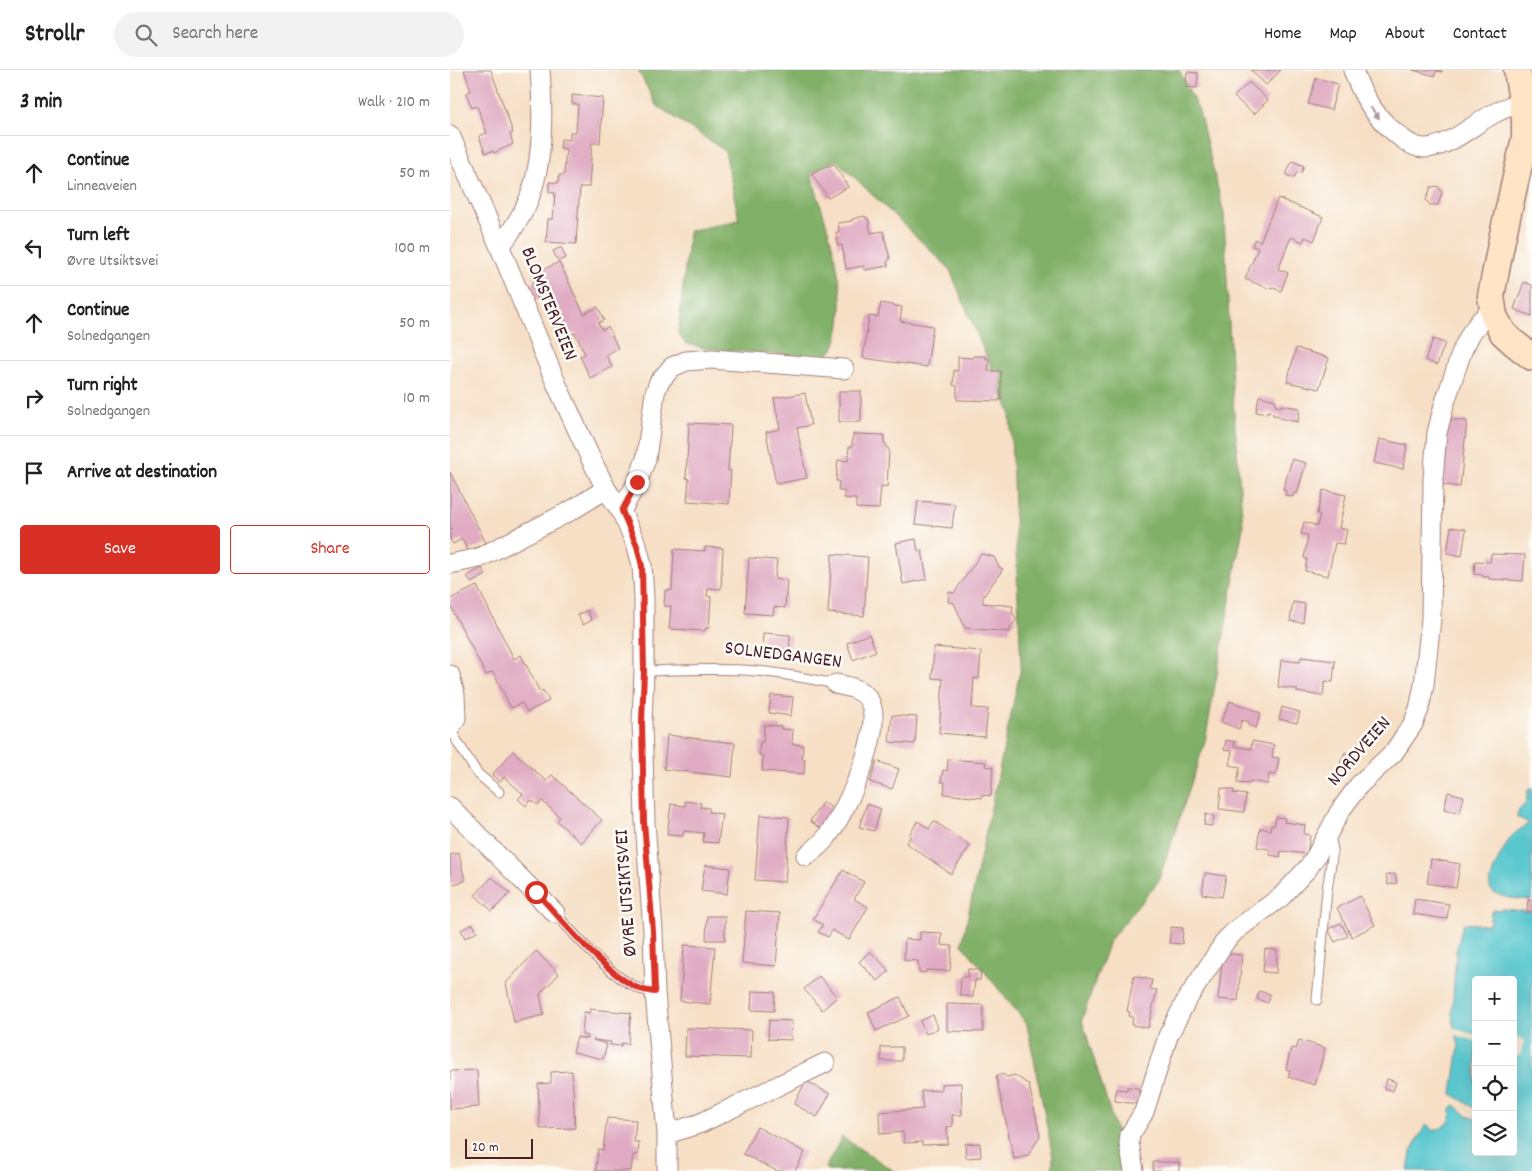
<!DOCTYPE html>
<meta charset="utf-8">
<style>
body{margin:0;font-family:Dekko,sans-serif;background:#f2f2f2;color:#202124}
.controls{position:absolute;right:15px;bottom:15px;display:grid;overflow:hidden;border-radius:5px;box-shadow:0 5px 20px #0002}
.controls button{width:45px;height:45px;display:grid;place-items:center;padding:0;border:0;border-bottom:1px solid #e0e0e0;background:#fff;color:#202124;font:25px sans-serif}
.scale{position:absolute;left:15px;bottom:12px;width:68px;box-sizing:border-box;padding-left:5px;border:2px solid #4a1f2b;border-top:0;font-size:14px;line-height:18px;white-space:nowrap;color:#4a1f2b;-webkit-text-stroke:4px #fdfcf7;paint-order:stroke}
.stop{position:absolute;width:15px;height:15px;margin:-11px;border:4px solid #d93025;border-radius:50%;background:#fff}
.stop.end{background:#d93025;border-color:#fff;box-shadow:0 1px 5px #0008}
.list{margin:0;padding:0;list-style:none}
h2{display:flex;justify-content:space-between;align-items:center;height:65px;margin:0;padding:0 20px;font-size:21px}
h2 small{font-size:16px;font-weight:400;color:#757577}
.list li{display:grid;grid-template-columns:32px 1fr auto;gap:15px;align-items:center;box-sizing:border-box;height:75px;padding:0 20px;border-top:1px solid #e0e0e0}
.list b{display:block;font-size:19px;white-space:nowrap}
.list p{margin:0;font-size:16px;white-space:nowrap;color:#757577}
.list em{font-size:16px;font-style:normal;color:#757577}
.actions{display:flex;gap:10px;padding:15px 20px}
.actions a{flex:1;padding:11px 0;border:1px solid #d93025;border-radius:5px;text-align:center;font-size:18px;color:#d93025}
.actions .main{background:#d93025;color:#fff}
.icon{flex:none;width:28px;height:28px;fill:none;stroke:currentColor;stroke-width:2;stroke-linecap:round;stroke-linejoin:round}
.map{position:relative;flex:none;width:1082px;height:1101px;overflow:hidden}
header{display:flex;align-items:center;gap:30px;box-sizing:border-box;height:70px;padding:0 25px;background:#fff;border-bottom:1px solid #e0e0e0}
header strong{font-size:24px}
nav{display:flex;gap:28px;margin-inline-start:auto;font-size:18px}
.search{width:350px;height:45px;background:#f2f2f2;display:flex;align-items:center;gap:12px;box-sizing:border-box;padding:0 18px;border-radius:28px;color:#757577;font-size:19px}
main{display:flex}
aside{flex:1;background:#fff}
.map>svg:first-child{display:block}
</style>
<header>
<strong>Strollr</strong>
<div class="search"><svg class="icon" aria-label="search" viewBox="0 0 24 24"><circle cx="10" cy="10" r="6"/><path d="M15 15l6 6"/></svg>Search here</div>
<nav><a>Home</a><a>Map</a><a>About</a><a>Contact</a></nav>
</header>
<main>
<aside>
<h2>3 min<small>Walk · 210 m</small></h2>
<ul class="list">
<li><svg class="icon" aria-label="ahead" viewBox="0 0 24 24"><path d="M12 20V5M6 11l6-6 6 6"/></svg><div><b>Continue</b><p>Linneaveien</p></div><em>50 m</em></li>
<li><svg class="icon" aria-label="left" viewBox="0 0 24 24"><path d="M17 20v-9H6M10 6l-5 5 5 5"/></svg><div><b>Turn left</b><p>Øvre Utsiktsvei</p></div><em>100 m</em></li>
<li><svg class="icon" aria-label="ahead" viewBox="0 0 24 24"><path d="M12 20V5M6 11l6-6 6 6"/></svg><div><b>Continue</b><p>Solnedgangen</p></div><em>50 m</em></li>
<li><svg class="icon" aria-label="right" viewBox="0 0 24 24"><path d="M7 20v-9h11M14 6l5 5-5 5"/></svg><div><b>Turn right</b><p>Solnedgangen</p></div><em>10 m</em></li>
<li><svg class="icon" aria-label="arrive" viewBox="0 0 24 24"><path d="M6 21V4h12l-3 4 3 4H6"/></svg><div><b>Arrive at destination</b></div></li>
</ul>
<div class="actions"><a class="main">Save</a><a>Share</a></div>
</aside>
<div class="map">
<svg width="1082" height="1101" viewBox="0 0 1082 1101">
<rect width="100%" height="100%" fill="#fdfcf7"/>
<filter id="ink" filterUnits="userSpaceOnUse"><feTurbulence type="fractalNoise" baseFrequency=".02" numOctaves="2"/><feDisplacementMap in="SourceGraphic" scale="10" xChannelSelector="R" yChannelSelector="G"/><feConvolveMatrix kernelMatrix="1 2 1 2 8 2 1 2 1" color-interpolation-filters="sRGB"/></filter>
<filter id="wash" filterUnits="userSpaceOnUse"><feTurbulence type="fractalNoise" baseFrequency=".0096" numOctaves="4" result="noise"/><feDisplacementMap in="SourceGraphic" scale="20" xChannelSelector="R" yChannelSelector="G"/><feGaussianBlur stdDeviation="1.12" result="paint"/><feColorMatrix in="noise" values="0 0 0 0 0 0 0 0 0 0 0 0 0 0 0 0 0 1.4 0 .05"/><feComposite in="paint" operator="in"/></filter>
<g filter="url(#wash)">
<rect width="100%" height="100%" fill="#f6dfc5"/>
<!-- forest -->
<path fill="#81b068" stroke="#66684a" d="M188 0H729L749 41 774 144 782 316 793 457 755 672 708 812 659 871 632 950 667 1064 670 1101H602L603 1087 577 954 512 874 571 597 560 342 499 198 386 90 361 103C375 153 400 214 388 265 386 271 385 278 380 283 378 285 373 287 370 288L254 278 235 273 228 263 239 161 289 150 275 81 206 35Z
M392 1067 444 1101H380L375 1098Z"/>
<!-- water -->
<path fill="#5ac7cf" stroke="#52737d" d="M1082 717V830C1070 829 1050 829 1041 820 1035 812 1055 775 1061 767 1066 761 1073 758 1079 753L1067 747C1068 739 1070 738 1076 734L1078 720Z
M1055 839 1082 842V1101H958L961 1082 975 1056 978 1055 983 1061C989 1059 997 1056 1000 1050 1002 1044 999 1039 1005 1035L1018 1046 1026 1049V1082H1063V910H1026V1039L1002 1024 1009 975 1004 957 1002 943 1006 882 1013 854 1014 853 1039 855 1041 842 1044 840Z"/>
<!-- pier -->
<path fill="#f6dfc5" d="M1002 958 1026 965V971L1003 964Z
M1063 967 1074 970 1070 986 1063 984Z"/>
<g id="blocks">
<!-- building -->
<path fill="#e0abc3" d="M14 0H41L63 63 60 64 63 74 44 83 43 81 35 83 29 66 37 63 27 36 22 38 19 31 16 23 21 21Z
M801 0H831L816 15Z
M963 0H992V2L986 1 985 6Z
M737 2 748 3 747 18 736 17Z
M866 8 888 14 881 40 858 34Z
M798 13H800L818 30 804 44 784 27Z
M122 25 153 28 150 73H142L139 117H130L126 174 96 172 98 149H103L105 123 99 122V112L108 113 109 105H114L116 79 110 78 111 69 120 70V62H126L128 34H122Z
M842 91 854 96 851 103 847 102 844 108 836 105Z
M384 94 398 117 378 128 361 103Z
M988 116 992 122 988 135H980L976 130 981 117Z
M828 128 873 147 864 171 855 167 853 172 841 167 828 199 838 203 831 221 821 217 820 219 795 209 808 178 802 176 805 169 810 172Z
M415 146 416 148H418L421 163 433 161 440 189 437 192 438 196 414 200V196L396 199 392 175 388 176 386 162H389L388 153 402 151V149Z
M111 177 116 188 108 191 103 181Z
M109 192 134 244 148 237 154 250 148 253 152 260 158 257 168 278 156 285 162 297 140 308 130 286 135 284 125 263 117 266 112 257 107 259 103 250 108 248 97 225 88 229 81 214 86 212 82 205Z
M1074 212 1082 215V246L1064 239Z
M431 233 452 237 450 251 483 256 477 297 413 288 419 246 428 247Z
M983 269 995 273 987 295 975 290Z
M846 278 879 288 869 319 837 312Z
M523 286H536V289L539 288 538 301H551V330L549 329V331L507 330V316L503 315 504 300 508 301V287L523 288Z
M389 321H411V352H389Z
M355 323 361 355 347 358 357 408 326 414 316 362 330 359 324 328Z
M809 326 826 330 825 336 831 337V335L850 338 848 352 829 348V346L823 345V343L817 341V344L806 342Z
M995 349 1017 351 1010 417 987 414Z
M239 353 281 355 278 401H281L279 434 237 431 239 409 236 408Z
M403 364 434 365V372L439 380 437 417 431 416 429 439 406 438V429L394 428V421H388L389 411H386L388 390 398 391 399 377H402Z
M929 369 957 375 953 399 924 393Z
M842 389 856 393 847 424 844 423 843 427 835 425 836 421 833 420Z
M0 402 36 473 18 481 12 469 3 474 0 469V460L2 459 0 456Z
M873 420 896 425 889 458 897 460 894 474 885 473 878 506 855 501 857 489 854 488 858 465 851 464 854 452 867 456 870 445 867 444Z
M468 431 505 434 502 458 465 454Z
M1001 457 1016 459 1012 486 997 483Z
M466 469 468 481 472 480 477 509 453 514 446 473Z
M255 477 273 478 271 519 258 518 257 526 261 527 259 558H256L255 561 219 559 221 536H214L215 520H222L224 479 255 481Z
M382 484 418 487 414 546 378 543Z
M531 484 544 487 549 497 553 499 533 527V533L563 536 562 541 566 550 560 558V562L515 558 504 533 498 532 499 522 504 523Z
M1041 484 1075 485 1073 511 1039 509V507H1033V505L1024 504 1025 491 1040 492Z
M299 488 327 490 325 509 337 510 335 538 324 537 323 545 295 543Z
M32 498 36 505 21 513 17 506Z
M27 516 64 589 71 585 90 622 93 620 99 631 77 642 72 633 61 638 43 602 36 605 0 535V529Z
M843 532 855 534 853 553 840 551Z
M137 540 142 550 133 555 128 545Z
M313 563 340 565 339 588 312 587Z
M419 564 426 581 403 590 397 573Z
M484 577 531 581 529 609 524 608 522 638 538 639 535 667 489 663 493 609 482 608Z
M851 587 885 591 883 612 875 611 873 626 847 622V619L828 617 831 590 850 592Z
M321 625 343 627 341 646 319 643Z
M780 631 811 643 806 658 798 655 799 652 792 650 789 659 771 652Z
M832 637 850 642 847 653 829 649Z
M442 645 467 647 465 674 439 672Z
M314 655 331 656V659L343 660 342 674 353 675 352 688 355 689 354 704 312 701 313 686 309 685 310 672H313Z
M217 665 285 673 282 707 214 699Z
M776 670 785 672 784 676 801 679 802 671 824 675 822 687 829 688 826 705 819 704 818 714 800 711 799 714 787 713 790 697 779 695 782 681 774 680Z
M63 681 96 711 102 705 152 750 131 773 107 751 110 747 92 731 88 735 81 730 76 736 68 729 73 724 63 715 54 707 50 712 42 705Z
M895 682 905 686 899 701 889 696Z
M498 689 536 692 535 696 543 697 541 726 532 725V728L494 724 495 712H491L493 700 497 701Z
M427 691 449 699 442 719 420 712Z
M771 718 784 720 783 723 796 725 794 742 769 739Z
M998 722 1014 726 1010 743 994 739Z
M235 731 251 733 250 737 259 738V742L272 744 268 773 253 772 254 763 234 761 233 766 217 765 221 734 235 736Z
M373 732 386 741 373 760 360 751Z
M417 734 431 739 424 761 409 757Z
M756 744 764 746 762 756 754 755Z
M310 745 339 747 335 812 305 810Z
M826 747 835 748 834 752 855 755 854 764 860 765 857 784 831 781 830 787 820 785V780L819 779 807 777 810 758 820 760 821 755 824 756Z
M468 751 479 759 484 751 520 776 501 804 456 773 461 766 459 765Z
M9 783 15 811 0 815V785Z
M981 789 1010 794 1006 818 977 813Z
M255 795 280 798 277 824 251 821Z
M393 800 414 812 404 829 418 837 399 870 382 860 378 867 368 862 373 855 363 849Z
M755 803 776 806 772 827 752 824Z
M945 804 947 813 938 815 936 805Z
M42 807 60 823 42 841 25 825Z
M910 826 925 855 902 867 887 838Z
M965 829 999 834 997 849 963 844Z
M1078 830 1082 831V842L1077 841Z
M296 841 330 843 326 896 292 893Z
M257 846H275V870H256Z
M891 853 898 866 885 872 878 859Z
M23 854 27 862 15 868 11 860Z
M721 857 733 858 732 874 719 873Z
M470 862 492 863 491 875 502 876 500 901 476 900V903L469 902 468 891 454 890 455 869 470 870Z
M234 875 265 877 260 934 230 931Z
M815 879 827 880 826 903 813 902Z
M86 881 109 904 90 924 94 945 64 952 56 913Z
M420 881 439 901 428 911 409 892Z
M773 883 792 885 788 931 768 929Z
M518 899 531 900 530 910H525L523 927 510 925 511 907H518Z
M369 906 387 927 372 940 354 919Z
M684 906 702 910 700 919 707 920 698 958 682 955 683 947 679 946 680 942 677 941Z
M302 921 325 922 324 941 301 940Z
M809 921 820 924 818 933 807 929Z
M450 927 459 946 426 961 418 942Z
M497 934 533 935V962L497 961Z
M140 939 181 943 178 974 171 973V976L160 975 161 972 143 970 157 974 153 989 123 982 127 967 138 969V966L132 965 134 942 140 943Z
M483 945 488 958 476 964 470 951Z
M319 950 342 951 341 970 318 969Z
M236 958 302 960 301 988 235 986Z
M849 970 875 978 865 1015 838 1007 840 1000 836 999 841 978 846 979Z
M431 977H452V991H431Z
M27 1000 29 1037 0 1039V1001Z
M122 1001 125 1058 90 1059 88 1014 101 1013V1002Z
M553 1004 557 1007 565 1005 579 1015 590 1066 578 1086 564 1089 546 1006Z
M937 1009 946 1012 943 1021 934 1018Z
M356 1011 380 1024 367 1047 344 1034Z
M511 1013 512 1045H502L503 1056 497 1057 498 1074 472 1075V1072L454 1073 453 1062 430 1064 429 1042 473 1039 471 1021 491 1020V1014Z
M677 1017 689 1018 688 1022H690L688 1034 665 1031 666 1019 677 1020Z
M157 1048 186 1050 184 1072H189L188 1085H183L181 1101H146L148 1079 153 1080Z
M307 1057 355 1082 345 1101H327L293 1084Z
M530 1073 531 1087 516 1088 515 1074Z
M703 1092H729V1101H703Z"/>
</g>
</g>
<g filter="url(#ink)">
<use href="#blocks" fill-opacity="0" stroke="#a07f78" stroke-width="1"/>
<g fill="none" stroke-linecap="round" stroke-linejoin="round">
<!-- lane casing -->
<g stroke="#a07f78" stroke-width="11">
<path id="lane" d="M194 601C231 600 269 598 306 601 333 603 359 609 386 614
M0 660 27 703 49 722
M105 843C128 868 159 906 190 919 194 921 200 921 205 922
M867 930 877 820 883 780 880 766"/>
</g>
<!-- street casing -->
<g stroke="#a07f78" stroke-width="21">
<path id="street" d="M903 0C911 23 923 44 942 60 951 68 962 78 975 78 1000 77 1022 55 1043 44 1055 37 1069 33 1082 29
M0 65 49 175 106 313 141 389 156 419 171 441 187 476 192 495 194 528V601L192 652 195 752 203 861 205 922 217 1064V1101
M49 175 53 173C63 158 74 144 80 126 94 89 93 39 90 0
M171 441 187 413 196 389 205 323 209 312 222 297 236 291 262 289 394 299
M0 494 29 488 122 440 156 419
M0 605 5 625 6 648 0 658
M0 737 105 843
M356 786C363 781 370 775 376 768 395 744 436 659 419 630 411 618 399 617 386 614
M217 1064 251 1053 375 993
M684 1101 679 1073 680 1065 694 1042 718 966 736 931 776 870 786 860 831 827 858 798 866 786 890 741 909 715 944 682 963 654 969 639 974 615 981 549 983 409 987 363 994 335 1012 281 1021 263 1030 251 1043 239"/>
</g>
<!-- secondary casing -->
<g stroke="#a07f78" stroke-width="29">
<path id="secondary" d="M1067 0 1075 49V68L1052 169 1041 226 1044 246 1053 263 1064 273 1082 287"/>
</g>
<!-- lane -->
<use href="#lane" stroke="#fff" stroke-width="9"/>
<!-- street -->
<use href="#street" stroke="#fff" stroke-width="19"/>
<!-- secondary -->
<use href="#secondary" stroke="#ffe4c6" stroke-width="26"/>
</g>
<!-- one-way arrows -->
<defs><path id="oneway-solid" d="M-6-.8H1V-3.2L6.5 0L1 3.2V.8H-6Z" transform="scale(1.25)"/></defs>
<use fill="#ae9aa0" href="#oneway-solid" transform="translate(925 43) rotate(52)"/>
</g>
<g fill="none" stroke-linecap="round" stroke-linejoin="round" filter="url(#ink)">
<!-- route -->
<path stroke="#d93025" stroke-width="6" d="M86 822C112 850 156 905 190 919 195 921 200 921 205 922L203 861 194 752 192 652 194 601 192 496 187 476 172 441 187 412"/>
</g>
<g text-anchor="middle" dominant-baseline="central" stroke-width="5" stroke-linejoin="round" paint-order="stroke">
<!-- street labels -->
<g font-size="20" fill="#4a1f2b" stroke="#fdfcf7">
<text transform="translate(98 234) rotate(68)">BLOMSTERVEIEN</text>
<text transform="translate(333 586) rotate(7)">SOLNEDGANGEN</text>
<text transform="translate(910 682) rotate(-49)">NORDVEIEN</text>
<text transform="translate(177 823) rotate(-94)">ØVRE UTSIKTSVEI</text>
</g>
</g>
</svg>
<div class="controls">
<button>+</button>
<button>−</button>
<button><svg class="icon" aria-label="locate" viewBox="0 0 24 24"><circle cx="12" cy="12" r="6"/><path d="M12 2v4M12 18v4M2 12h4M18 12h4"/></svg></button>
<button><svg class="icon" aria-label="layers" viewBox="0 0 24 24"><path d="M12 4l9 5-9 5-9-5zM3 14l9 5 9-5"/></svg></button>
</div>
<div class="scale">20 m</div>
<div class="stop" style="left:86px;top:822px"></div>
<div class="stop end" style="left:187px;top:412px"></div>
</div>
</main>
